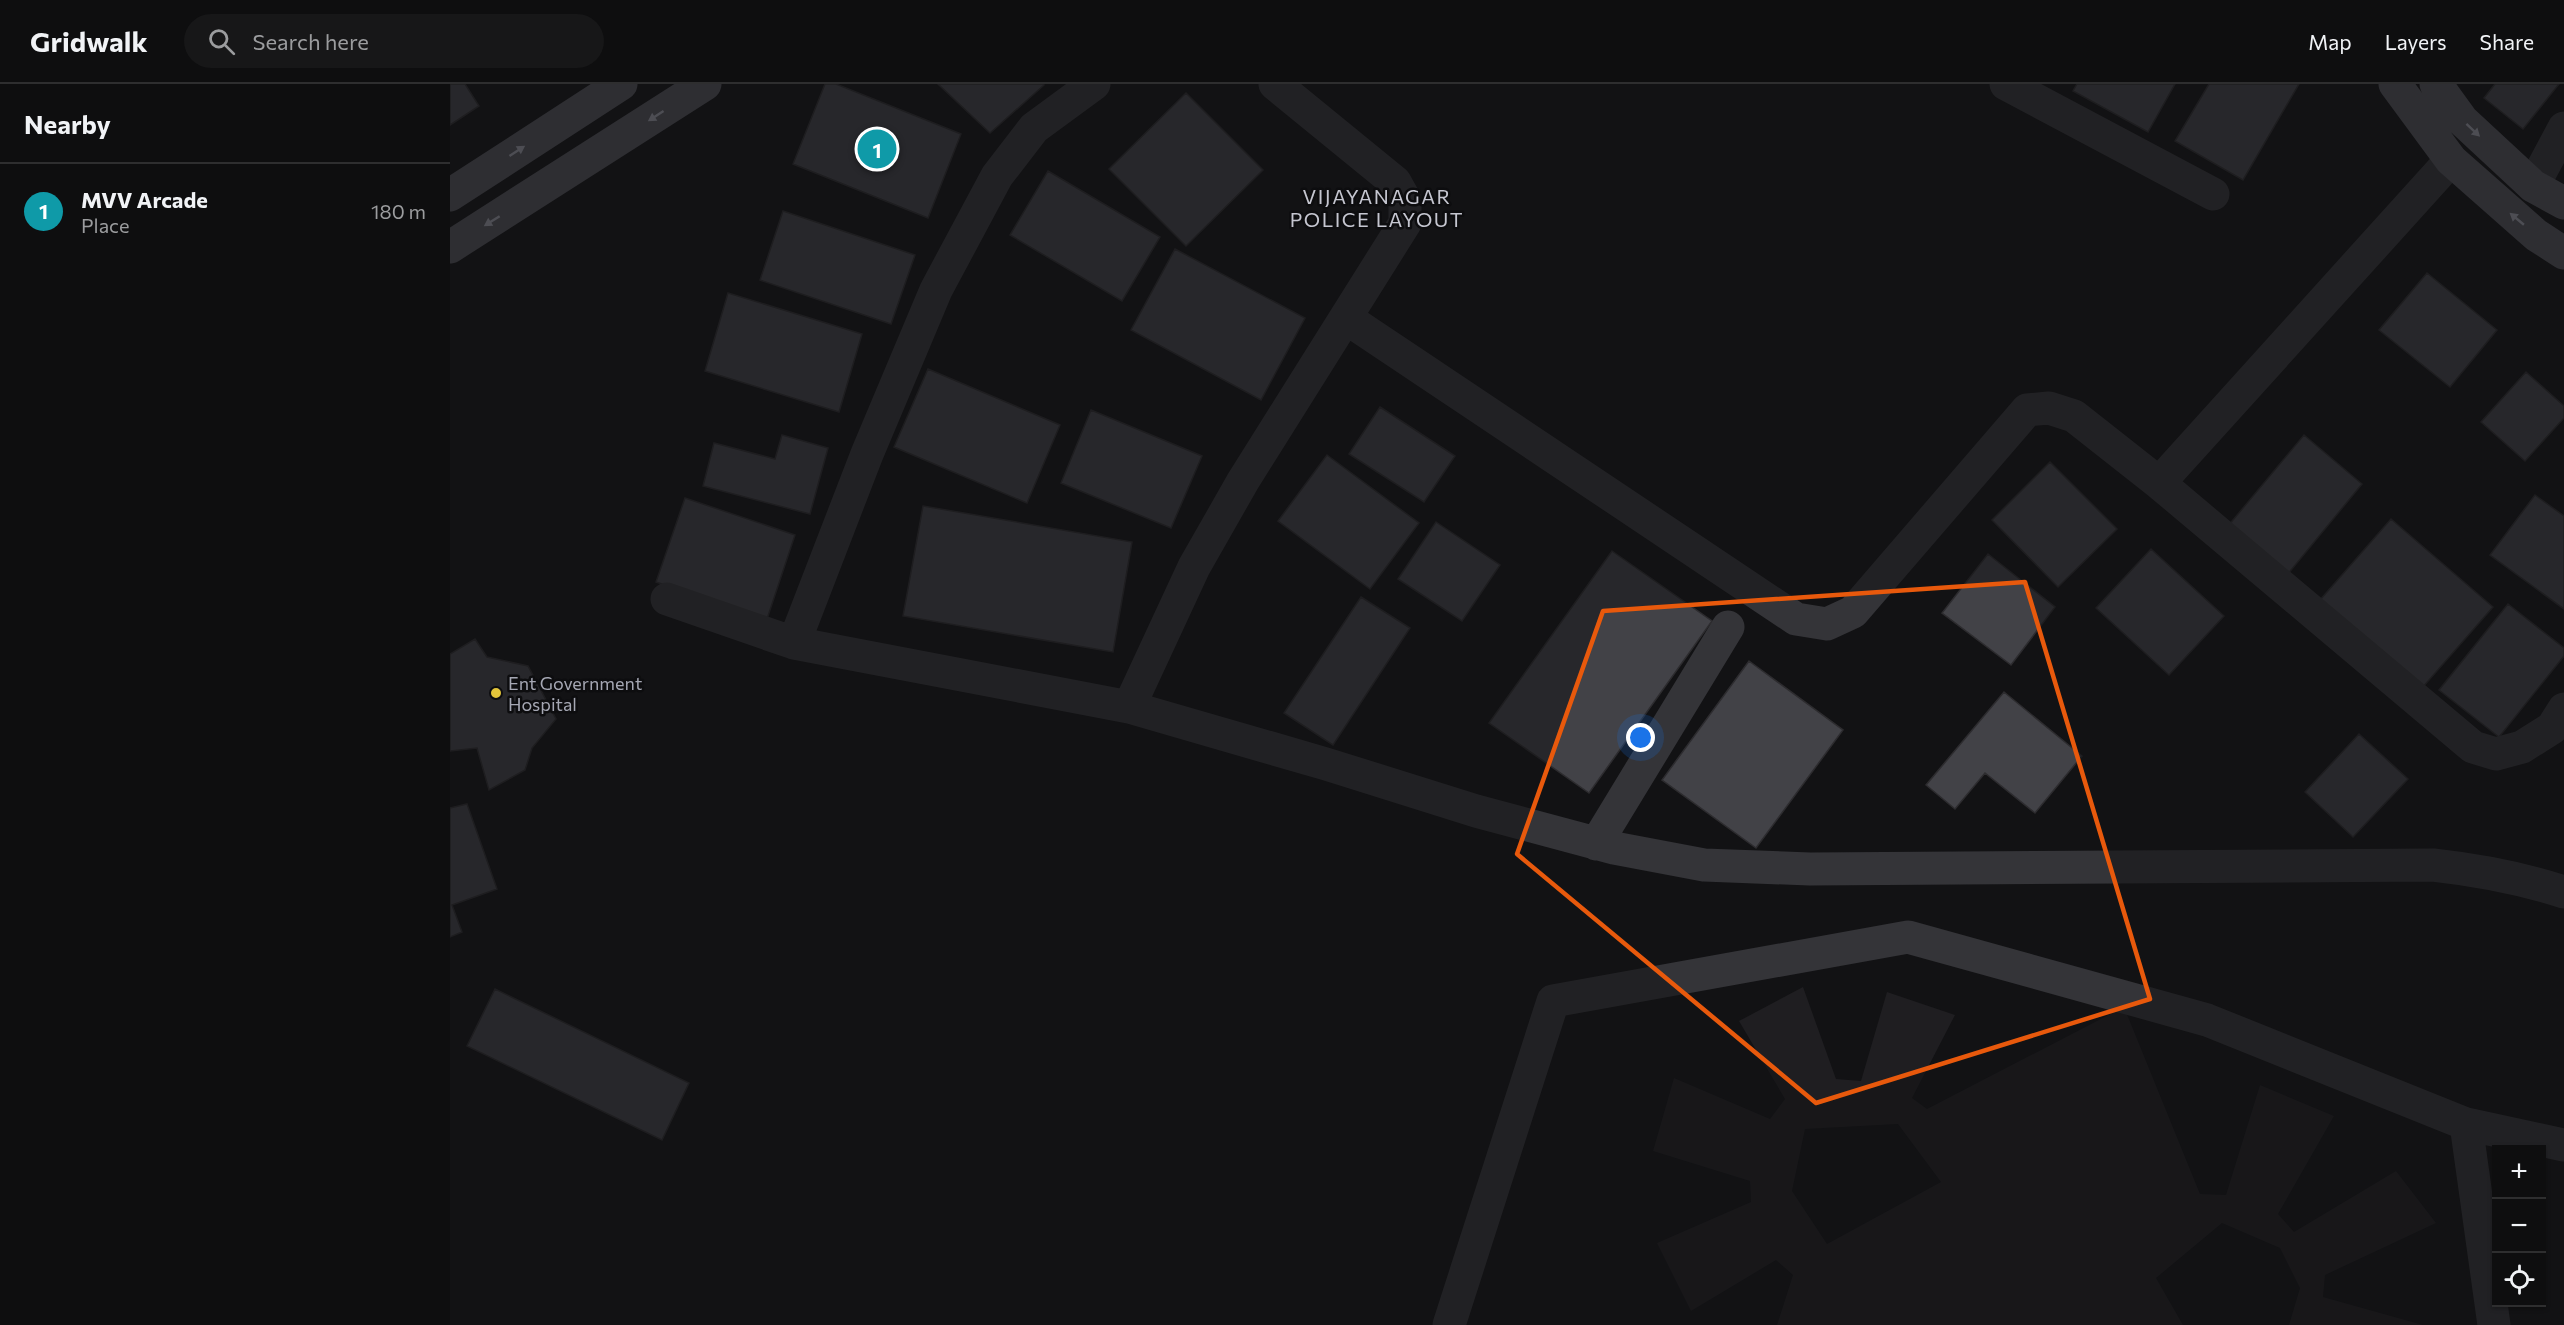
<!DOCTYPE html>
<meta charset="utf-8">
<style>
body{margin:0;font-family:Commissioner,sans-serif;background:#171718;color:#f1f3f6}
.controls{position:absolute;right:18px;bottom:18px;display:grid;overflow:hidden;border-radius:0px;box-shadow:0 2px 4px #0004}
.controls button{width:54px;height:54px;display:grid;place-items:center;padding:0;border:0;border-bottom:2px solid #2e2e2f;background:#0e0e0f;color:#f1f3f6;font:30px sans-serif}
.you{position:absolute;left:1191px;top:654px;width:21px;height:21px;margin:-15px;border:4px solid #fff;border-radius:50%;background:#1a73e8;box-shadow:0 0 0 9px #1a73e833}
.badge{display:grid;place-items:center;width:39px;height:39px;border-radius:50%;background:#e3c53a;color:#fff;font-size:20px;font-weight:700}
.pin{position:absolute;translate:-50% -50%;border:3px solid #fff;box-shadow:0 2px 6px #0006}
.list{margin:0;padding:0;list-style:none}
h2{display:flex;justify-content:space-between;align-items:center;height:78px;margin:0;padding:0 24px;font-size:26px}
h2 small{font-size:20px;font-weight:400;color:#9b9c9e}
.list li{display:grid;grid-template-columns:39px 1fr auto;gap:18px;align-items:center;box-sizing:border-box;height:96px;padding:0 24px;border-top:2px solid #2e2e2f}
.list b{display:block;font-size:22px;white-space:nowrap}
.list p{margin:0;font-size:20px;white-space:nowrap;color:#9b9c9e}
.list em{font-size:20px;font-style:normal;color:#9b9c9e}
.icon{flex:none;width:33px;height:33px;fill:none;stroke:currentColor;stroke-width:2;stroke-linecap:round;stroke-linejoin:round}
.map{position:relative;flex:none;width:2114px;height:1241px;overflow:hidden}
header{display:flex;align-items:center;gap:36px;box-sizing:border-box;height:84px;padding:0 30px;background:#0e0e0f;border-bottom:2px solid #2e2e2f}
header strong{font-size:28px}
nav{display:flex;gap:33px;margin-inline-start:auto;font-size:21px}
.search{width:420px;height:54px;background:#171718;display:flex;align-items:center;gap:15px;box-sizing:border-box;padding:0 21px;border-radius:33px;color:#9b9c9e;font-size:22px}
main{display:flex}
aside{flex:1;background:#0e0e0f}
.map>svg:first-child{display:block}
</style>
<header>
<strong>Gridwalk</strong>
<div class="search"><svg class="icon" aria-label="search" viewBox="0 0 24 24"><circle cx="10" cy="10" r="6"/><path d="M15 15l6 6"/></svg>Search here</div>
<nav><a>Map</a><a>Layers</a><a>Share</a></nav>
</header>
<main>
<aside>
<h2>Nearby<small></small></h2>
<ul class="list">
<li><span class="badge" style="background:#0f9aa8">1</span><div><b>MVV Arcade</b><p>Place</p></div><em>180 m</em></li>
</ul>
</aside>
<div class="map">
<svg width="2114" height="1241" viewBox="0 0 2114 1241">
<rect width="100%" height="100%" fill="#121214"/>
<!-- built -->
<path fill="#1f1e21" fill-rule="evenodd" d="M1353 903 1386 995 1411 997 1437 908 1505 931 1462 1014 1477 1025 1674 923 1750 1110 1776 1111 1810 1001 1884 1032 1828 1130 1844 1148 1946 1087 1986 1139 1875 1191 1873 1213 1973 1241H1839L1850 1204 1830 1164 1772 1139 1706 1194 1733 1241H1327L1343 1191 1326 1176 1241 1227 1207 1159 1301 1118 1300 1097 1203 1067 1224 994 1320 1035 1335 1015 1289 937ZM1448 1040 1491 1098 1377 1160 1342 1107 1355 1045Z"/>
<!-- building -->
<path fill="#424247" stroke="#2d2c2f" stroke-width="1.5" d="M0 0H15L29 22 0 41Z
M375 0H386L511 50 478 134 343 80Z
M488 0H593L594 1 540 49Z
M1627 0H1725L1698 48 1623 7Z
M1759 0H1849L1793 96 1725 57Z
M2045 0H2109L2073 45 2034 14Z
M736 9 813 86 736 162 659 85Z
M598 87 710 153 672 217 560 151Z
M333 127 465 171 441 240 310 196Z
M725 165 855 234 811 316 681 246Z
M1977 189 2047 246 2000 303 1929 246Z
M278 209 412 250 389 328 255 287Z
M478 285 610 341 577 419 444 363Z
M2076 288 2114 322V334L2075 377 2031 338Z
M930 323 1005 372 974 418 899 370Z
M641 326 752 372 721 444 611 399Z
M332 351 378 364 360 430 253 402 264 359 325 375Z
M1854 351 1912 400 1837 491 1778 442Z
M877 371 969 439 920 505 828 437Z
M1600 378 1667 445 1608 503 1542 436Z
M2085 411 2114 432V525L2040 471Z
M235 414 345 451 317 535 206 498Z
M473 422 682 458 663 568 453 532Z
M1941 435 2043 523 1972 604 1870 516Z
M986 438 1050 481 1012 537 948 495Z
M1701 465 1774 532 1719 591 1646 524Z
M1162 467 1262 537 1139 709 1039 639Z
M1538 470 1605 523 1561 581 1492 529Z
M911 513 960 544 883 661 834 629Z
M2058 520 2114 564V572L2049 653 1989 606Z
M25 555 37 573 78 582 106 635 82 664 75 686 39 706 27 664 0 667V570Z
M1299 577 1393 646 1306 764 1212 696Z
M1554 608 1632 672 1585 729 1535 689 1505 725 1476 701Z
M1909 650 1958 695 1903 753 1855 708Z
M17 720 47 805 2 821 12 848 0 853V724Z
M45 905 239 999 212 1056 17 962Z"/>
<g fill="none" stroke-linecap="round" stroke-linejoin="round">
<!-- street -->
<path stroke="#343438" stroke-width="33" d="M1556 0 1763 110
M2083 102 2114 44
M896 234 1346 535 1377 540 1403 528 1577 326 1599 324 1624 332 1709 399 2023 663 2046 670 2072 663 2102 644 2114 625
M1709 399 2001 76
M217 515 344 559 679 623 876 680 1026 727 1164 764 1254 781 1360 785 1983 781C2028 786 2071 794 2114 808
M344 559 417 370 486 206 547 92 584 44 644 0
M679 623 744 483 793 397 955 139V116L945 98 825 0
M1146 760 1278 543
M2016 1040 2044 1241
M999 1241 1103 917 1458 853 1757 936 2016 1040 2114 1061"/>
<!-- primary -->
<path stroke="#505057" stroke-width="33" d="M1945 0 2001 76 2086 151 2114 169
M1986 0 2012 36 2083 102 2114 119
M0 111 171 0
M0 163 255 0"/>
</g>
<!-- one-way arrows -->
<defs><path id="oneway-solid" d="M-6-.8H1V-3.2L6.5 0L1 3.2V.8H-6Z" transform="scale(1.5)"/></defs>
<g fill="#9496a1">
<use href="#oneway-solid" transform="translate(206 32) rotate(147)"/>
<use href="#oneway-solid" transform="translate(2023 46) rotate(43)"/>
<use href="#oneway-solid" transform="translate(67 67) rotate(-33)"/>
<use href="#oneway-solid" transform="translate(2067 135) rotate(-140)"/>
<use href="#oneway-solid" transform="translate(42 137) rotate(148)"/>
</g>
<!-- marked area -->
<path d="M0 0H2114V1241H0ZM1575 498 1700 915 1366 1019 1067 770 1153 527Z" fill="#121214" fill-opacity=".55" fill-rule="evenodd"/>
<path fill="none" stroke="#e8590c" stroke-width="4.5" stroke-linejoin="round" d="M1575 498 1700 915 1366 1019 1067 770 1153 527Z"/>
<!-- markers -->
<circle fill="#e3c53a" stroke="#0d0d0f" stroke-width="2" cx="46" cy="609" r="6"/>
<g text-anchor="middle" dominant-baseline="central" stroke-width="5" stroke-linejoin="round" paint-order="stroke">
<!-- poi labels -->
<g font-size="18" fill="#a5a7b3" stroke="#0d0d0f" text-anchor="start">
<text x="58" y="599">Ent Government<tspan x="58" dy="21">Hospital</tspan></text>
</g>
<!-- neighbourhood labels -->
<g font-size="20" letter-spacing="1.5" fill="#c5c6d0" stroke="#0d0d0f">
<text x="927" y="112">VIJAYANAGAR<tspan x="927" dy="23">POLICE LAYOUT</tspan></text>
</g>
</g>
</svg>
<div class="controls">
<button>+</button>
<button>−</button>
<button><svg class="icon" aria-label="locate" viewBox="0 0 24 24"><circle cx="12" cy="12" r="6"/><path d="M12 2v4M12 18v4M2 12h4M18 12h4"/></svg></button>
</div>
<div class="you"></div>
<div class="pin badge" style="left:427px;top:65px;background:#0f9aa8">1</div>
</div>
</main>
